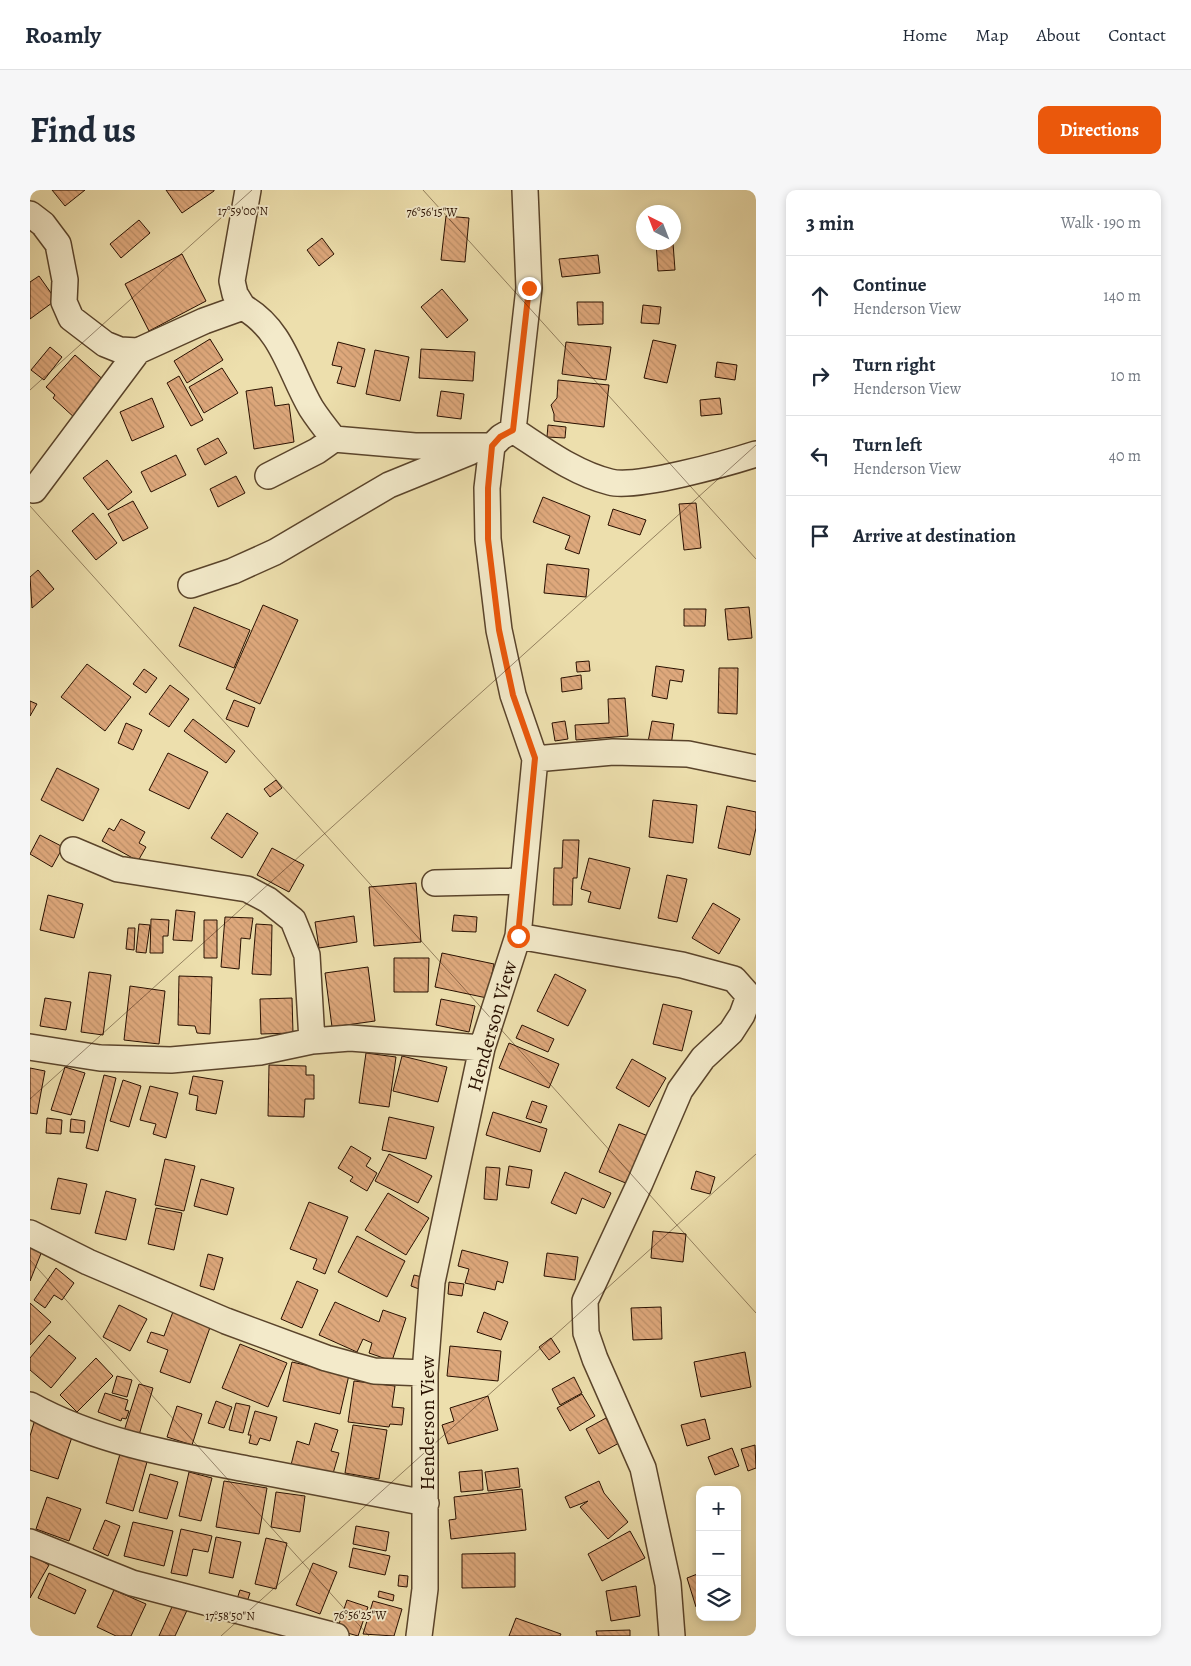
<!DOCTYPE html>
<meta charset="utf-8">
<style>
body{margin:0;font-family:Alegreya,serif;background:#f6f6f7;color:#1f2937}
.controls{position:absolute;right:15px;bottom:15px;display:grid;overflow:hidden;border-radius:10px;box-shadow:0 2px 8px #0003}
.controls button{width:45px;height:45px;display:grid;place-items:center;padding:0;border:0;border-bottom:1px solid #e0e1e3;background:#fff;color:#1f2937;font:25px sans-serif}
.compass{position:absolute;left:606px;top:15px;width:45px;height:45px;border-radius:50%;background:#fff;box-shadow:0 2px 8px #0003;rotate:318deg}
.stop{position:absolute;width:15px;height:15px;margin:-11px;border:4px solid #ea580c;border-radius:50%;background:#fff}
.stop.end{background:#ea580c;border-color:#fff;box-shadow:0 1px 5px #0008}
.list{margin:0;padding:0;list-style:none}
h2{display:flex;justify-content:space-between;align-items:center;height:65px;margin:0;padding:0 20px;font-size:21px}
h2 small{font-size:16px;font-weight:400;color:#747a83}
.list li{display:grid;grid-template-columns:32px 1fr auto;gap:15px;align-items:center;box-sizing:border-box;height:80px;padding:0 20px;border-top:1px solid #e0e1e3}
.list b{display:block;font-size:19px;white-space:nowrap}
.list p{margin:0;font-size:16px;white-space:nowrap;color:#747a83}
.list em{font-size:16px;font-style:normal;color:#747a83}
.icon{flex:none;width:28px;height:28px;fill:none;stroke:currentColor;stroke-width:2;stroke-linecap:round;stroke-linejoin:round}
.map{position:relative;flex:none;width:726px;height:1446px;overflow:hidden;border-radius:10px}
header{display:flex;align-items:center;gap:30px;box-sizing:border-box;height:70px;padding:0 25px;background:#fff;border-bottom:1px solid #e0e1e3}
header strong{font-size:24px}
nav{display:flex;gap:28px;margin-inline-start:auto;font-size:18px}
.intro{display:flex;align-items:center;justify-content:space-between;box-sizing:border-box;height:120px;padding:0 30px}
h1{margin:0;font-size:35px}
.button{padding:12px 22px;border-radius:10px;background:#ea580c;color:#fff;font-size:18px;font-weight:700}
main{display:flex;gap:30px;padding:0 30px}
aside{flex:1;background:#fff;border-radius:10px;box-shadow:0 2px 8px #0003}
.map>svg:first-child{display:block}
</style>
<header>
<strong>Roamly</strong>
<nav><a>Home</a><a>Map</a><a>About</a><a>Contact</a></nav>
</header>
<div class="intro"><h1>Find us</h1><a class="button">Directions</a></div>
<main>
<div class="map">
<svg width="726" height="1446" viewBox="0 0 726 1446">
<defs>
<pattern id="building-back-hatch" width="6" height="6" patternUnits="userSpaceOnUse" patternTransform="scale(1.25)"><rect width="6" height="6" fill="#dea87c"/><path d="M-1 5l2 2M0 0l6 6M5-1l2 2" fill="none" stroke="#be9069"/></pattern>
</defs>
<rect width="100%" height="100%" fill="#eddfad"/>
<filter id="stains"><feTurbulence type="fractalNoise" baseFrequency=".004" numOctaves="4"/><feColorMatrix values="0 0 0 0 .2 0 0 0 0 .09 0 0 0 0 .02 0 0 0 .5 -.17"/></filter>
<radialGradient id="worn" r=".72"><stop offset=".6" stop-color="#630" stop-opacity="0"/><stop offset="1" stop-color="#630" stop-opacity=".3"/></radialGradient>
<!-- building -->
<path fill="url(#building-back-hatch)" stroke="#291000" d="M22 0H55L35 16Z
M136 0H184V1L152 23Z
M416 26 439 28 435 72 411 70Z
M109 30 120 43 91 68 80 54Z
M292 48 304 64 289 76 277 60Z
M626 53H643L645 80 628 81Z
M152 64 176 111 119 141 95 94Z
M568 65 570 83 532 87 529 69Z
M9 86 26 110 0 129V92Z
M412 99 438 130 417 148 391 117Z
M547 112H573V134L548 135Z
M613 115 631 117 629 134 611 133Z
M180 149 193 170 157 193 144 171Z
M623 150 646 155 637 193 614 188Z
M308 152 335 159 325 197 307 193 312 177 302 175Z
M536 152 581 157 576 190 532 184Z
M20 157 32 167 14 190 1 180Z
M391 159 445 162 443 191 389 188Z
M345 160 379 167 370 211 336 204Z
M45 165 76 192 46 229 23 208 25 205 16 197Z
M687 172 707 175 705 190 685 187Z
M192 178 208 203 174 223 159 197Z
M149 186 173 230 161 236 137 193Z
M528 190 579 195 574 237 524 231V224L521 215 527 208Z
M242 197 245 216 259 214 264 252 224 259 216 201Z
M411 201 434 204 431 229 407 226Z
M122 208 134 237 102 251 90 222Z
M690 208 692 224 671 226 670 210Z
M518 235 536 237 535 248 517 247Z
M188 248 197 263 175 275 167 259Z
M146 265 156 285 121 302 111 282Z
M77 270 102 302 78 320 53 288Z
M206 286 215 303 188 317 180 299Z
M513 307 560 326 549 364 535 359 540 346 503 332Z
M103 311 118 338 93 351 78 324Z
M666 313 671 358 654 360 649 314Z
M583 319 616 330 610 345 578 335Z
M63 323 87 353 66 370 42 341Z
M517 374 559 379 556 407 514 403Z
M8 380 24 399 2 418 0 387Z
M233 415 268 430 230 514 196 499Z
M164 417 220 440 204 478 149 456Z
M719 417 722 448 698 450 695 419Z
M654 419H676L675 436H654Z
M559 471 560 481 547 482 546 472Z
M57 474 101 507 75 541 31 507Z
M626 476 654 480 652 492 640 490 637 509 622 506Z
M689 478H708L707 524 688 523Z
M114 479 127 488 116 503 103 494Z
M551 485 552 499 532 502 531 488Z
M140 495 159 509 139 537 119 524Z
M595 508 598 546 546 550 545 535 579 533 578 509Z
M204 510 225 518 218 537 196 529Z
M0 511 7 514 0 526Z
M163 529 205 561 196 573 154 541Z
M535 531 538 549 525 551 522 533Z
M622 531 644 534 641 556 618 552Z
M96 533 112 540 103 560 88 553Z
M138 563 178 582 159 619 119 600Z
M27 578 69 599 53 631 11 610Z
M246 590 252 598 240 607 234 599Z
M623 610 667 615 663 653 619 647Z
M697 616 726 622V638L720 665 688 658Z
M197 623 228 643 212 668 181 648Z
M91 629 115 642 109 653 116 657 108 671 72 651 79 638 84 641Z
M10 645 33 657 22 677 0 664Z
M533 650H549L547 688H543L542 715H523L524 678H532Z
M242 658 274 675 259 702 227 685Z
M559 668 600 678 590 719 558 712 561 702 551 699Z
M637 685 657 689 647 732 628 728Z
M386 693 391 752 344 756 339 697Z
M18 705 53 714 44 748 10 740Z
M683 713 710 729 689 764 662 748Z
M146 720 165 722 162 751 143 750Z
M424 725 447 727 446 742 422 741Z
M324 726 327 752 289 758 285 732Z
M195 727 223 728 220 749 211 748 209 779 191 777Z
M121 729 139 730 138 746H133V763H120Z
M174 730H187V768H174Z
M109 734 120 735 116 763 106 762Z
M226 734 242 735 241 785 222 784Z
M98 738H105L104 760 96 759Z
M412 763 464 774 457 808 405 797Z
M364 768H399L398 802H364Z
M338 777 345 831 302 837 295 783Z
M59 782 81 785 73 845 51 842Z
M525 784 556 800 538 836 507 821Z
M149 786 182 787 180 844 167 843 165 836 148 835Z
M100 796 135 801 129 854 94 850Z
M15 808 41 812 36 840 10 836Z
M262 808 263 843 231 844 230 809Z
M411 809 445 816 439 842 406 835Z
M633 814 662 821 652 861 623 854Z
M492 835 524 849 518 862 486 848Z
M479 853 529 874 519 898 469 878Z
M336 863 366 867 359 917 329 913Z
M372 866 417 877 408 912 363 901Z
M602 869 636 888 619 917 586 898Z
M239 875 276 876V885H284V909H275L274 927 238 926Z
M35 877 55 883 41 925 21 920Z
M0 878 15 881 7 924 0 923Z
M74 885 86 888 68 961 56 958Z
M163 886 193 891 186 924 166 920 168 906 159 904Z
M93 890 111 896 99 937 80 931Z
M120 896 148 903 136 948 123 944 126 934 110 930Z
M502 911 517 916 511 933 496 928Z
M463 922 517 939 510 962 456 945Z
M359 927 404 937 396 969 352 960Z
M17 928 32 930 31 944 16 943Z
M41 929 55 931 54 943 40 942Z
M589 934 618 946 598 994 569 982Z
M321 956 341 968 336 976 347 983 337 1001 320 991 323 987 308 978Z
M359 964 402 986 388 1013 345 991Z
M135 969 165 976 154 1021 125 1015Z
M479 976 502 980 499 998 476 995Z
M456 977 470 978 467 1010 454 1009Z
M666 981 685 987 680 1004 661 999Z
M535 982 581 1003 574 1018 552 1008 546 1024 521 1013Z
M28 988 57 994 50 1024 21 1019Z
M171 989 204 998 197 1025 164 1016Z
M76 1001 106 1009 96 1050 65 1043Z
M358 1003 399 1028 376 1065 335 1040Z
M279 1012 318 1027 295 1084 283 1079 287 1069 260 1059Z
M126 1018 152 1023 144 1060 118 1054Z
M623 1041 656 1044 653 1072 621 1068Z
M327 1046 375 1071 357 1107 308 1082Z
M0 1056 12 1061 0 1091Z
M432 1060 478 1072 473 1093 467 1091 465 1100 435 1093 439 1079 428 1076Z
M517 1063 548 1067 545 1090 514 1086Z
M178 1064 193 1068 184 1100 170 1096Z
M26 1078 44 1093 32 1110 24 1105 15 1118 4 1110Z
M384 1085 392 1087 389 1099 381 1096Z
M267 1091 288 1100 272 1138 251 1129Z
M419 1092 434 1094 432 1106 418 1104Z
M305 1112 349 1132 353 1120 376 1128 362 1171 339 1163 342 1153 333 1149 327 1162 289 1145Z
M0 1113 21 1132 0 1155Z
M89 1115 117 1129 100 1161 73 1147Z
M631 1117 632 1149 603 1150 601 1118Z
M144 1119 182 1132 160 1193 130 1182 138 1160 117 1152 121 1142 134 1146Z
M454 1122 478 1132 471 1150 447 1142Z
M19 1145 46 1168 21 1198 0 1180V1168Z
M521 1148 530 1162 519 1170 509 1157Z
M210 1154 257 1173 238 1217 192 1198Z
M420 1156 471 1161 468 1191 417 1186Z
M715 1162 721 1197 671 1207 664 1172Z
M66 1168 83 1186 47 1222 30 1205Z
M262 1172 319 1185 310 1224 253 1211Z
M87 1186 102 1190 97 1207 82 1203Z
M544 1187 552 1203 530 1215 522 1199Z
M324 1191 365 1196 362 1217 374 1218 372 1235 360 1234 359 1237 318 1232Z
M109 1194 123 1198 109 1245 94 1241Z
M75 1203 98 1210 95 1220 99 1221 96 1229 92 1228 91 1231 68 1222Z
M552 1204 565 1226 540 1241 527 1218Z
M458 1206 468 1240 418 1254 412 1235 424 1231 420 1218Z
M186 1211 202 1217 194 1238 178 1233Z
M206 1213 220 1216 213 1243 199 1240Z
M147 1216 172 1224 162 1255 137 1247Z
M225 1221 247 1227 240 1251 230 1248 227 1255 219 1253 221 1245H218Z
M6 1226 45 1238 28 1289 0 1280V1246Z
M576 1228 589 1253 569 1264 556 1239Z
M675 1229 680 1249 657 1256 651 1235Z
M285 1233 308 1240 301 1261 309 1263 302 1287 261 1275 267 1251 279 1255Z
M323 1235 357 1240 349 1289 315 1283Z
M725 1255 726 1278 718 1281 711 1259Z
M702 1258 709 1276 685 1285 678 1267Z
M90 1264 117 1272 103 1321 76 1313Z
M488 1278 490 1297 458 1301 455 1282Z
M452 1280 453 1300 431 1302 429 1282Z
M159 1282 182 1288 171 1331 149 1326Z
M120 1284 148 1292 137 1329 109 1322Z
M194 1291 237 1298 229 1344 186 1337Z
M569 1291 574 1303 598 1332 578 1349 550 1317 558 1311 540 1318 535 1307Z
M492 1299 496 1340 421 1349 419 1330 426 1329 424 1307Z
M246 1302 275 1306 270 1342 241 1337Z
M17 1307 51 1319 39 1351 6 1339Z
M75 1330 90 1336 78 1366 63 1359Z
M103 1332 143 1341 134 1376 94 1366Z
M326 1336 359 1342 356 1361 323 1354Z
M151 1339 182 1346 178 1362 163 1359 157 1386 141 1383Z
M600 1341 615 1368 572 1391 558 1364Z
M186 1347 211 1352 203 1388 179 1383Z
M236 1348 257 1353 246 1399 225 1394Z
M323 1358 360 1366 355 1385 319 1377Z
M485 1363V1397L432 1398V1364Z
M0 1364 19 1375 0 1408Z
M283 1373 307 1382 290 1424 266 1415Z
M19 1383 56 1400 45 1424 8 1408Z
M670 1383V1416L666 1417 657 1388Z
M369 1385 378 1386 377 1397 368 1396Z
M606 1396 610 1426 581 1431 576 1401Z
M84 1400 116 1414 101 1446H86L67 1437Z
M210 1400 220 1403 214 1421 204 1418Z
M349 1401 364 1405 363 1411 348 1407Z
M146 1408 160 1414 145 1446H129Z
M317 1410 338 1417 328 1446 307 1440Z
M343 1411 372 1419 364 1446 333 1444Z
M486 1428 531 1444 530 1446H479Z
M600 1440V1446H567L566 1441Z"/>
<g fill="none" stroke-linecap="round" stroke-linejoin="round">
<!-- street casing -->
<g stroke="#5a442b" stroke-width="28">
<path id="street" d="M0 24 13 34 28 54 35 90 34 112 41 128 75 154 90 160 108 161
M213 117 205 104 202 91 218 0
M483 240C514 260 544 283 580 292 606 299 698 273 726 264
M238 286 287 261 304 249
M4 300 108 161 174 131 213 117C253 140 259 180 281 218 288 229 296 239 304 249L385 256H462
M161 395 203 381 245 362 359 295 440 262
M505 569 583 562 658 564 726 578
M43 660 88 679 217 699 238 710 263 730 277 765 282 851
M405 693 493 691
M488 746 652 775 704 789 719 806 726 809
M0 857 70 868 141 870 230 862 282 851 320 848 452 858
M0 1043 58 1072 196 1131 296 1168 344 1181 395 1183
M0 1215C67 1252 143 1265 217 1279 277 1290 337 1302 396 1313
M0 1352 102 1393 306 1446
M389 1446 395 1399V1183L402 1092 452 858 488 746 505 569 483 505 469 440 458 349 457 298 462 256 471 247 483 240 499 98 495 0
M642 1446 638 1394 613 1278 565 1169 556 1143 555 1111 610 993 650 900 673 868 701 842 712 825 719 806"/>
</g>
<!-- street -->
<use href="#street" stroke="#f3eaca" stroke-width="25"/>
</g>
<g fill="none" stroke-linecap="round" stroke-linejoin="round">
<!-- route -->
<path stroke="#ea580c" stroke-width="6" d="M488 746 505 568 483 505 469 440 458 349V298L462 256 470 247 483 240 499 98"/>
</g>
<!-- ticks -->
<path fill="none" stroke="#291000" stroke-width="1" stroke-opacity="0.45" d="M393 0 726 369M0 200 222 0M0 316 726 1123M0 909 726 255M0 1070 339 1446M191 1446 726 964"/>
<g text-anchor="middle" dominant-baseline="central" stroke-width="4" stroke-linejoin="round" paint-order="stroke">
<!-- street labels -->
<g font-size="20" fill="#291000" stroke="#f3eaca">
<text transform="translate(462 836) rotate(-74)">Henderson View</text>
<text transform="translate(397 1233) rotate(-90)">Henderson View</text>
</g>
</g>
<g font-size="12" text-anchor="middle" fill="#291000" stroke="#f3eaca" stroke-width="4" stroke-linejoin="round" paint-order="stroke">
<text x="213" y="25">17°59'00"N</text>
<text x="402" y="26">76°56'15"W</text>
<text x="330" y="1429">76°56'25"W</text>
<text x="200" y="1430">17°58'50"N</text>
</g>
<rect width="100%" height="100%" filter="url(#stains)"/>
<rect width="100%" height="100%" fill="url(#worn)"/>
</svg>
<div class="controls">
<button>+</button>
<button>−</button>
<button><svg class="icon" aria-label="layers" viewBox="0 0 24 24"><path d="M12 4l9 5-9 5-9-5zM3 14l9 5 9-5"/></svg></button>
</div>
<svg class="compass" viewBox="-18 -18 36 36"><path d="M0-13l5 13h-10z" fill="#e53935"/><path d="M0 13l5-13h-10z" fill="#747a83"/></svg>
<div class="stop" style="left:488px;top:746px"></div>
<div class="stop end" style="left:499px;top:98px"></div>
</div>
<aside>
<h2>3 min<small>Walk · 190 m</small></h2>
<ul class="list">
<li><svg class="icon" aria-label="ahead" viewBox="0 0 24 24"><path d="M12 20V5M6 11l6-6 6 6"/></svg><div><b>Continue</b><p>Henderson View</p></div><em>140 m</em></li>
<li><svg class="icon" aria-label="right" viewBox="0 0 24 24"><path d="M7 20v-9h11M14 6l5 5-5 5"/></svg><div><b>Turn right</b><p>Henderson View</p></div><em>10 m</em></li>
<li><svg class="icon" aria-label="left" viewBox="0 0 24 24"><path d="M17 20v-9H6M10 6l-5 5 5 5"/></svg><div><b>Turn left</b><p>Henderson View</p></div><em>40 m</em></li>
<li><svg class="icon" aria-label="arrive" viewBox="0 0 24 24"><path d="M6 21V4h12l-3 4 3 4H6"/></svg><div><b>Arrive at destination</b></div></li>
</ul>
</aside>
</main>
